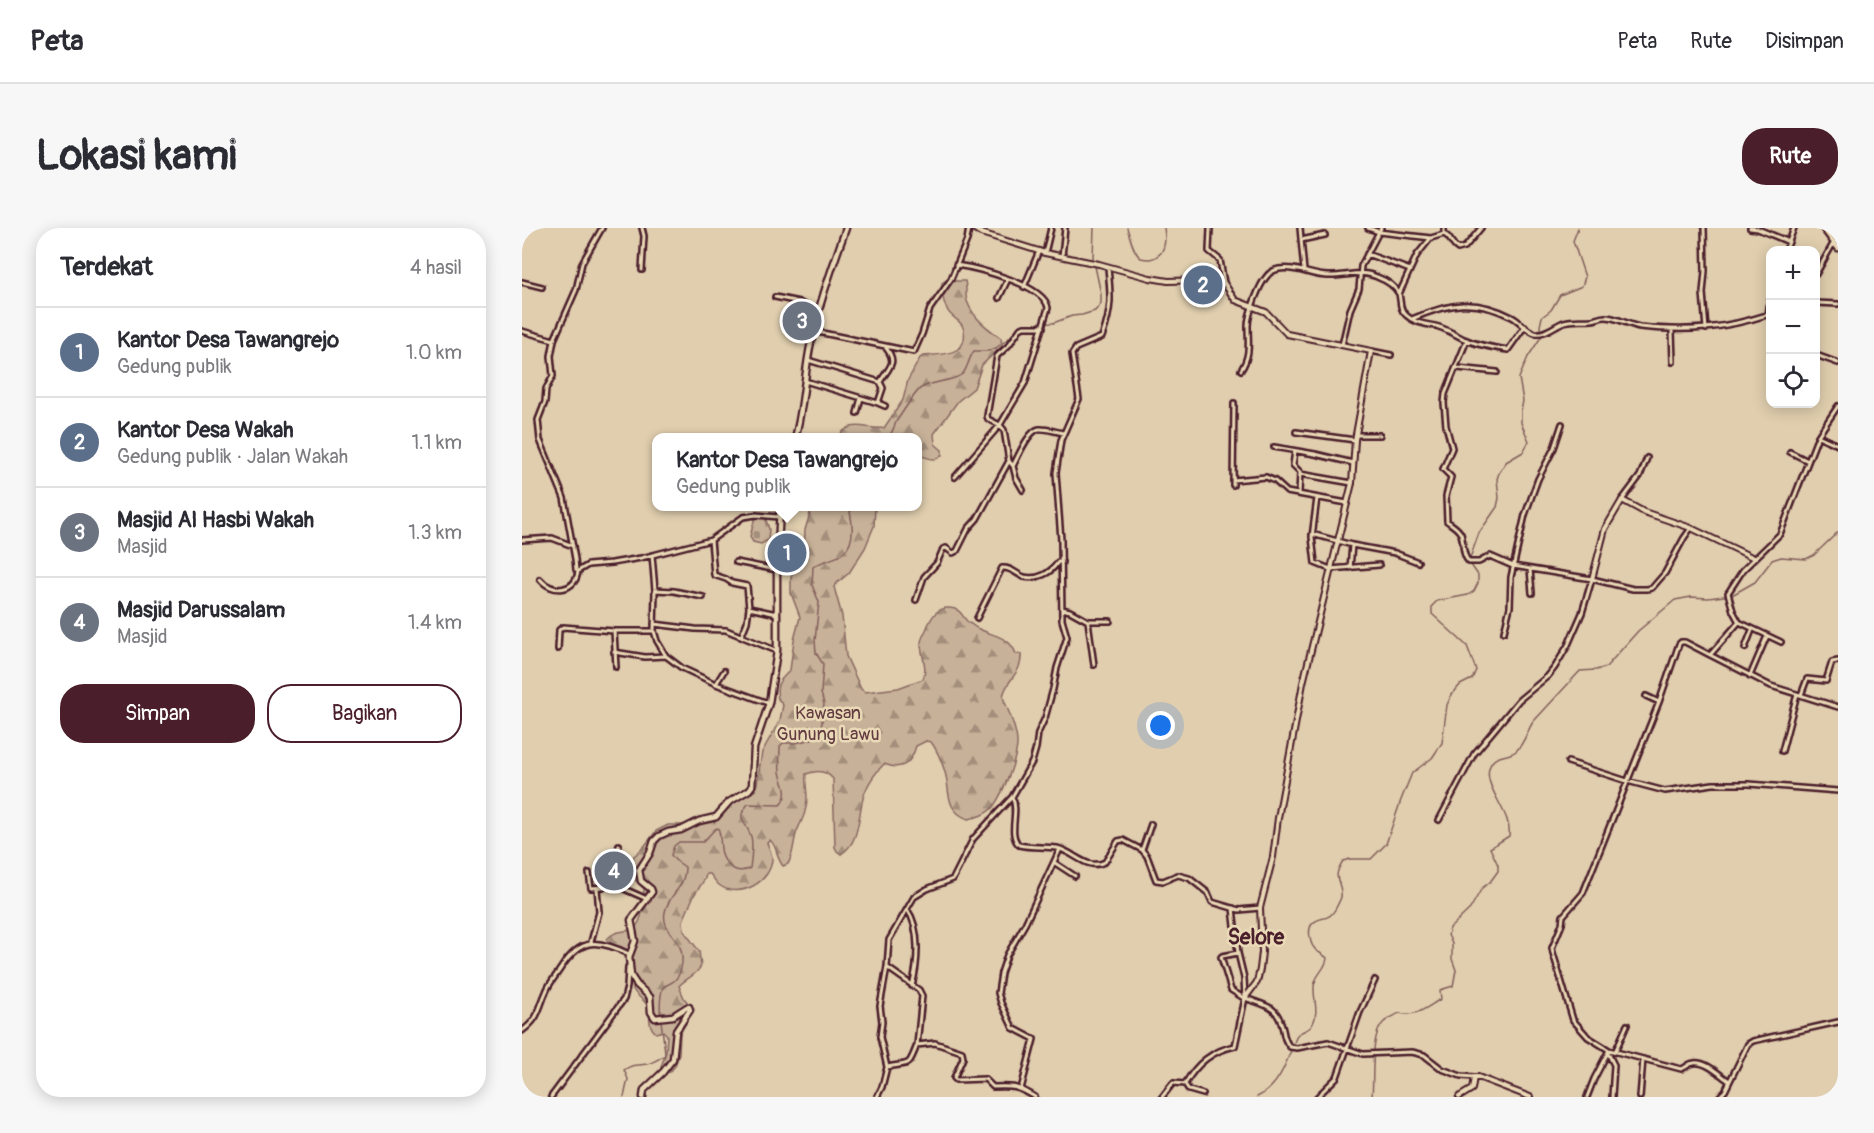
<!DOCTYPE html>
<html lang="id">
<meta charset="utf-8">
<style>
body{margin:0;font-family:Pangolin,sans-serif;background:#f7f7f7;color:#2b2b33}
.controls{position:absolute;right:18px;top:18px;display:grid;overflow:hidden;border-radius:12px;box-shadow:0 3px 15px #0003}
.controls button{width:54px;height:54px;display:grid;place-items:center;padding:0;border:0;border-bottom:2px solid #e1e1e2;background:#fff;color:#2b2b33;font:30px sans-serif}
.you{position:absolute;left:639px;top:498px;width:21px;height:21px;margin:-15px;border:4px solid #fff;border-radius:50%;background:#1a73e8;box-shadow:0 0 0 9px #1a73e833}
.badge{display:grid;place-items:center;width:39px;height:39px;border-radius:50%;background:#4a1f2b;color:#fff;font-size:20px;font-weight:700}
.pin{position:absolute;translate:-50% -50%;border:3px solid #fff;box-shadow:0 2px 6px #0006}
.popup{position:absolute;left:130px;top:205px;width:270px;height:78px;box-sizing:border-box;display:grid;place-content:center;border-radius:12px;background:#fff;filter:drop-shadow(0 2px 4px #0005);font-size:20px;white-space:nowrap;color:#7c7c81}
.popup b{font-size:22px;color:#2b2b33}
.popup::after{content:'';position:absolute;left:50%;top:100%;margin-left:-12px;border:12px solid transparent;border-top-color:#fff}
.list{margin:0;padding:0;list-style:none}
h2{display:flex;justify-content:space-between;align-items:center;height:78px;margin:0;padding:0 24px;font-size:26px}
h2 small{font-size:20px;font-weight:400;color:#7c7c81}
.list li{display:grid;grid-template-columns:39px 1fr auto;gap:18px;align-items:center;box-sizing:border-box;height:90px;padding:0 24px;border-top:2px solid #e1e1e2}
.list b{display:block;font-size:22px;white-space:nowrap}
.list p{margin:0;font-size:20px;white-space:nowrap;color:#7c7c81}
.list em{font-size:20px;font-style:normal;color:#7c7c81}
.actions{display:flex;gap:12px;padding:18px 24px}
.actions a{flex:1;padding:14px 0;border:2px solid #4a1f2b;border-radius:24px;text-align:center;font-size:21px;color:#4a1f2b}
.actions .main{background:#4a1f2b;color:#fff}
.icon{flex:none;width:33px;height:33px;fill:none;stroke:currentColor;stroke-width:2;stroke-linecap:round;stroke-linejoin:round}
.map{position:relative;flex:none;width:1316px;height:869px;overflow:hidden;border-radius:24px}
header{display:flex;align-items:center;gap:36px;box-sizing:border-box;height:84px;padding:0 30px;background:#fff;border-bottom:2px solid #e1e1e2}
header strong{font-size:28px}
nav{display:flex;gap:33px;margin-inline-start:auto;font-size:21px}
.intro{display:flex;align-items:center;justify-content:space-between;box-sizing:border-box;height:144px;padding:0 36px}
h1{margin:0;font-size:42px}
.button{padding:15px 27px;border-radius:24px;background:#4a1f2b;color:#fff;font-size:21px;font-weight:700}
main{display:flex;gap:36px;padding:0 36px}
aside{flex:1;background:#fff;border-radius:24px;box-shadow:0 3px 15px #0003}
.map>svg:first-child{display:block}
</style>
<header>
<strong>Peta</strong>
<nav><a>Peta</a><a>Rute</a><a>Disimpan</a></nav>
</header>
<div class="intro"><h1>Lokasi kami</h1><a class="button">Rute</a></div>
<main>
<aside>
<h2>Terdekat<small>4 hasil</small></h2>
<ul class="list">
<li><span class="badge" style="background:#5c6f8a">1</span><div><b>Kantor Desa Tawangrejo</b><p>Gedung publik</p></div><em>1.0 km</em></li>
<li><span class="badge" style="background:#5c6f8a">2</span><div><b>Kantor Desa Wakah</b><p>Gedung publik · Jalan Wakah</p></div><em>1.1 km</em></li>
<li><span class="badge" style="background:#6b7280">3</span><div><b>Masjid Al Hasbi Wakah</b><p>Masjid</p></div><em>1.3 km</em></li>
<li><span class="badge" style="background:#6b7280">4</span><div><b>Masjid Darussalam</b><p>Masjid</p></div><em>1.4 km</em></li>
</ul>
<div class="actions"><a class="main">Simpan</a><a>Bagikan</a></div>
</aside>
<div class="map">
<svg width="1316" height="869" viewBox="0 0 1316 869">
<defs>
<pattern id="forest-firs" width="22" height="20" patternUnits="userSpaceOnUse" patternTransform="scale(1.5)"><rect width="22" height="20" fill="#c7b198"/><path d="M5 1l3.5 6h-7zM16 11l3.5 6h-7z" fill="#a48f7c"/></pattern>
<pattern id="cemetery-stones" width="16" height="16" patternUnits="userSpaceOnUse" patternTransform="scale(1.5)"><rect width="16" height="16" fill="#c7b198"/><path d="M2 7V4a2 2 0 0 1 4 0v3zM10 15v-3a2 2 0 0 1 4 0v3z" fill="#a48f7c"/></pattern>
</defs>
<rect width="100%" height="100%" fill="#e0ceae"/>
<filter id="ink" filterUnits="userSpaceOnUse"><feTurbulence type="fractalNoise" baseFrequency=".0167" numOctaves="2"/><feDisplacementMap in="SourceGraphic" scale="12" xChannelSelector="R" yChannelSelector="G"/><feConvolveMatrix kernelMatrix="1 2 1 2 8 2 1 2 1" color-interpolation-filters="sRGB"/></filter>
<g filter="url(#ink)">
<!-- forest -->
<path fill="url(#forest-firs)" stroke="#886862" stroke-width="1.5" d="M423 53H443C445 60 443 67 445 73 451 90 465 100 479 110L480 118 460 137 452 160 436 173 412 206 413 216 420 222V227C412 235 406 229 396 227L395 210H316C328 190 344 202 362 200L381 172 386 152 398 130 401 128C415 126 440 128 442 111 443 106 442 101 440 97 436 91 429 89 426 83 421 76 420 64 420 55Z
M290 279H353L352 298 343 320 327 345 315 355 312 359 320 388 324 428 339 461 343 464 376 460 401 451C406 439 399 427 399 415 399 411 402 406 404 402 409 389 416 376 433 381 439 382 441 390 446 394 449 396 454 400 457 401 471 408 488 408 494 426H499C501 445 483 452 481 469 486 483 494 498 495 513 496 530 481 565 471 579 465 586 454 590 446 591 427 584 427 570 425 553 423 541 416 523 409 514L404 513 394 518C389 536 380 543 362 536 354 544 347 554 343 564 335 584 340 613 319 626L315 623 313 619 311 551C304 542 294 542 284 546 283 555 285 562 285 570 285 583 280 592 275 603 271 614 272 626 266 636L261 638C254 630 256 619 248 612L245 615C247 619 249 624 250 629 251 654 216 672 197 657 193 654 191 649 188 646H184L183 651 172 667 161 693 162 703 177 723 179 738C174 748 164 750 157 758L162 770 170 780V784L158 806 157 826 153 838 148 844 141 845 139 839 144 824 145 807 141 803 134 805C125 798 129 789 126 779 123 771 114 769 111 761 107 749 110 736 108 723L87 716 85 711C93 703 97 704 108 702 122 699 121 673 122 661L110 649 108 637 112 628 121 620 134 603 146 597H164L196 589 217 571 234 562 240 524 258 492 261 477 256 471C253 453 259 453 268 442L272 412 278 389 269 365V350L272 336 282 326 283 302Z"/>
<!-- cemetery -->
<path fill="url(#cemetery-stones)" stroke="#886862" stroke-width="1.5" d="M233 289H243L247 301 246 312 239 316 231 314 228 309Z"/>
<g fill="none" stroke-linecap="round" stroke-linejoin="round">
<!-- stream -->
<path stroke="#825f5b" stroke-width="1.5" d="M605 0C608 8 611 25 619 30 622 31 626 31 628 31 644 28 644 12 642 0
M365 210C371 205 371 201 374 194 378 188 394 163 399 160 409 153 437 153 442 144 446 138 447 130 452 123H466L474 120 486 111 498 98 505 96 531 95 550 88 560 87 573 83 579 75V66L571 29 572 0
M102 869 106 851 102 842C112 835 115 838 125 836 132 835 138 830 143 827 142 805 134 780 141 759 144 757 150 755 153 752 161 744 162 727 157 717 151 705 140 699 143 684 147 665 163 661 163 639L153 632 149 627 152 618 157 614H181L193 601 196 600C200 609 197 620 201 629 206 640 217 647 228 640 229 632 232 613 228 606 222 591 214 591 226 576L258 577C269 565 260 556 258 544 257 535 258 526 258 518L261 515H274L290 511 299 502 302 476 299 465 301 436 294 425 293 413 297 374 290 357 291 339C300 332 313 332 321 325 333 315 331 297 328 284L332 278
M735 869C759 858 766 829 775 807 780 802 787 803 790 797 798 784 791 771 792 759 792 747 804 742 805 730 802 727 797 725 794 722 788 717 785 702 790 696 799 686 806 696 815 678 816 676 819 670 819 669 821 653 808 652 821 633L828 631H849L864 616 879 572 890 545 910 530 920 515 925 477 929 468 938 457 950 451 954 442 945 418 910 386V378L915 373 946 367 952 363 956 355V347L949 337 948 330 957 305 975 279 977 270 975 251 977 245 984 234 1001 224 1007 213 999 195V183L1001 173 997 150 1006 129 1019 109 1018 98 1020 89 1029 82 1038 67 1060 58 1063 49 1051 13 1056 0
M850 869C852 851 848 807 861 795 865 791 873 788 877 785 896 789 904 779 919 771L918 762 931 758 934 742 930 731V715L926 707 928 700 948 681 960 660 968 654 976 643V637L968 620 987 608C991 583 955 555 970 534 975 526 988 529 994 523 1002 516 1005 503 1011 494L1058 443 1074 442 1084 439 1116 403 1153 372 1169 369 1186 370 1210 367 1233 354 1250 332 1259 329 1284 331 1292 327 1316 304"/>
<!-- minor casing -->
<g stroke="#4a1f2b" stroke-width="8">
<path id="minor" d="M80 0 60 35 54 62 32 112 29 128 31 148 24 161 23 174 16 192 18 212 42 270 53 331 54 342 56 343 66 337 90 335 119 330 189 312 221 289 234 287 257 289
M688 0 687 23 698 32 702 55
M778 0 782 43
M846 0 857 4 909 10 922 6C929 9 929 17 936 21L943 19 959 0
M1182 0 1183 43 1181 65 1184 101
M1228 0 1236 1 1267 14
M922 6V0
M779 12 803 7
M1264 22 1272 0
M523 25 529 0
M845 26 888 42
M540 28 543 0
M120 42 122 8 120 0
M1294 46 1312 14
M0 54 20 59
M502 59 517 23
M877 66 895 27 908 11
M253 69 277 74 296 85
M477 70 486 51
M1294 75 1316 76
M1246 87 1248 73
M890 91C927 75 953 70 990 89 998 93 1005 103 1013 105 1023 107 1033 97 1042 94 1052 91 1060 93 1070 92 1074 92 1078 89 1083 89 1095 89 1106 97 1118 99 1167 104 1201 101 1248 86
M0 103 32 112
M291 103 392 124 400 106 408 81 429 51 445 12 447 0
M1150 103 1151 134
M945 112 923 166 922 175 924 198 930 220 921 241 929 249 924 268 925 293C930 297 936 300 939 306 942 316 940 327 947 334H957L968 328 991 338 1070 351 1111 361H1125L1130 360 1143 345 1162 310 1169 300
M820 117 828 82 837 61 839 38 859 0
M849 123 869 127
M1294 127 1316 135
M935 140 975 144
M719 142C729 127 726 115 726 98 726 86 737 57 745 48 748 44 752 42 757 41 774 38 790 48 806 48 824 49 839 41 855 49 863 52 873 58 877 66 879 73 877 81 884 87 893 96 906 96 917 99 926 102 934 107 942 111 955 117 972 120 986 122L1003 98
M283 153 356 175 361 160 358 154 286 132
M358 154C367 139 376 135 364 120
M356 175 363 178
M335 185 339 170
M774 204 833 212
M834 207H858
M1296 208 1316 217
M752 219 793 226 831 235
M773 223 771 237 778 244 777 265
M1268 224 1286 233
M491 238C496 229 506 203 517 201 524 200 534 204 542 205
M778 246 830 255
M433 249 478 197 503 155 526 80C523 57 455 40 434 37
M711 252 744 249 753 253 765 264 825 275
M711 257 712 175
M501 262 494 250 491 238 487 233 482 202 478 197 466 191 465 188 475 128 487 117 498 101 502 99H521
M795 270 790 309 793 335 808 341 857 337
M1100 272 1118 248 1125 230
M790 306 830 317 873 325 896 334
M0 312 30 310 51 318
M189 312 192 347 204 351 210 355 225 358 227 380
M130 327 133 362 132 403 135 413 144 428 160 440 194 456 246 475
M214 334 255 342
M828 340 830 317
M1008 341 1010 365
M18 351C30 366 54 364 56 343
M133 362 152 363 181 369
M394 372 402 349 415 335 421 321 424 320 431 325 435 323 446 301 455 291 487 233
M540 381 548 383 566 393 572 437
M455 390 480 340C489 339 494 346 502 349 516 352 529 345 536 334H540
M566 393H588
M1217 394 1259 414
M132 396 173 401 204 402 255 423
M92 403 94 439
M982 404 988 379 989 349 1003 287 1016 251 1032 220 1040 196
M219 409 225 394 227 380 255 386
M1223 420 1230 402
M36 421 37 402 41 399 92 403H132
M92 424 123 429 144 428
M1188 427 1249 458 1316 479
M1228 448 1245 408
M194 456 202 443
M1279 467 1285 451 1304 453 1310 434 1316 433
M1124 468 1137 474
M1260 523 1275 466
M1046 534 1105 553 1143 563 1191 556H1227L1316 563
M490 569C498 584 485 605 497 617 509 620 523 618 535 620 553 624 564 643 583 634L596 613 601 612 620 622 625 628 634 652 641 653 656 647 667 650 686 665 690 674 717 682 738 680
M917 592 952 526 997 472 1026 448 1033 439 1046 417 1060 385 1070 351
M620 622 629 596
M533 635 553 648
M67 645 69 660 81 659 91 656 125 671
M91 655 92 647 88 642 94 632 97 617
M385 681C399 701 396 735 390 758
M69 714 77 684 75 660
M716 725 700 728 699 729 709 762 723 771
M366 740 397 762 400 768 395 817
M723 770C744 778 756 777 761 802 762 808 763 814 768 819L775 820 806 814 841 826 890 824 902 827 920 841 939 848 952 849
M0 803C17 791 16 782 24 764 27 755 34 748 39 740 59 709 76 711 107 726
M1087 822 1159 841C1164 840 1167 835 1172 835 1184 833 1198 847 1207 853
M1093 824 1105 797
M1086 825 1092 837 1090 869
M365 839 358 809 360 794 358 778 365 739 367 712 392 669 405 661 431 651 451 611 490 569 510 534 514 520 516 505 523 490 531 461 535 440 545 409 540 392 539 312 534 245 539 212 557 171 550 126 554 120 580 109C590 81 589 69 586 40
M663 856 667 862 681 866
M499 861 512 811 491 800 479 775 476 765 479 745 485 727 503 696 538 621
M29 869 102 771 105 759 106 739
M355 869 360 859 365 839C388 834 386 841 395 817L413 815 440 824 441 830 432 850 434 852 463 851 471 859C491 858 495 858 513 869
M640 869 651 855 663 856C675 835 690 823 713 818L723 770 722 750 716 725 711 680
M795 869 815 849 838 784 853 752
M1065 869 1072 851 1087 822 1066 809 1051 792 1031 725 1030 720 1040 696 1041 688 1061 665 1137 474 1157 416 1159 414H1163L1188 427 1217 394 1211 383 1206 365 1221 342 1258 306 1296 208 1316 178
M1118 869 1121 831
M1197 869 1203 863 1226 816 1231 813 1316 794"/>
</g>
<!-- tertiary casing -->
<g stroke="#4a1f2b" stroke-width="8">
<path id="tertiary" d="M451 0 459 5 523 25 577 36 628 50 646 53 685 52 702 55 713 72 744 84 765 106 849 123 833 212 830 255 781 455 756 590 751 629 738 680 740 724 738 741 735 754 723 770
M1070 351 1083 301 1100 272 1122 284 1169 300 1232 330
M937 869 950 861 952 849H956L1008 869"/>
</g>
<!-- secondary casing -->
<g stroke="#4a1f2b" stroke-width="9">
<path id="secondary" d="M1301 0 1316 20
M273 210C282 178 282 146 289 114 297 75 311 38 324 0
M121 869 122 862 141 844 151 831 154 803 168 782 167 779H165L151 788 133 790 129 784 128 769 115 757 109 748 107 729 113 713 109 692 130 664 129 661 119 653 117 642 128 625 132 613 137 608 146 604 159 602 177 593 194 589 207 574 227 562 230 558 232 520 247 475 255 423V342L258 278"/>
</g>
<!-- minor -->
<use href="#minor" stroke="#ead9b6" stroke-width="3"/>
<!-- tertiary -->
<use href="#tertiary" stroke="#ead9b6" stroke-width="4"/>
<!-- secondary -->
<use href="#secondary" stroke="#ead9b6" stroke-width="4.5"/>
</g>
</g>
<g text-anchor="middle" dominant-baseline="central" stroke-width="5" stroke-linejoin="round" paint-order="stroke">
<!-- park labels -->
<g font-size="18" fill="#633c41" stroke="#ead9b6">
<text x="306" y="485">Kawasan<tspan x="306" dy="21">Gunung Lawu</tspan></text>
</g>
<!-- quarter labels -->
<g font-size="21" font-weight="bold" fill="#4a1f2b" stroke="#ead9b6">
<text x="734" y="709">Selore</text>
</g>
</g>
</svg>
<div class="controls">
<button>+</button>
<button>−</button>
<button><svg class="icon" aria-label="locate" viewBox="0 0 24 24"><circle cx="12" cy="12" r="6"/><path d="M12 2v4M12 18v4M2 12h4M18 12h4"/></svg></button>
</div>
<div class="you"></div>
<div class="pin badge" style="left:265px;top:325px;background:#5c6f8a">1</div>
<div class="popup"><b>Kantor Desa Tawangrejo</b>Gedung publik</div>
<div class="pin badge" style="left:681px;top:57px;background:#5c6f8a">2</div>
<div class="pin badge" style="left:280px;top:93px;background:#6b7280">3</div>
<div class="pin badge" style="left:92px;top:643px;background:#6b7280">4</div>
</div>
</main>
